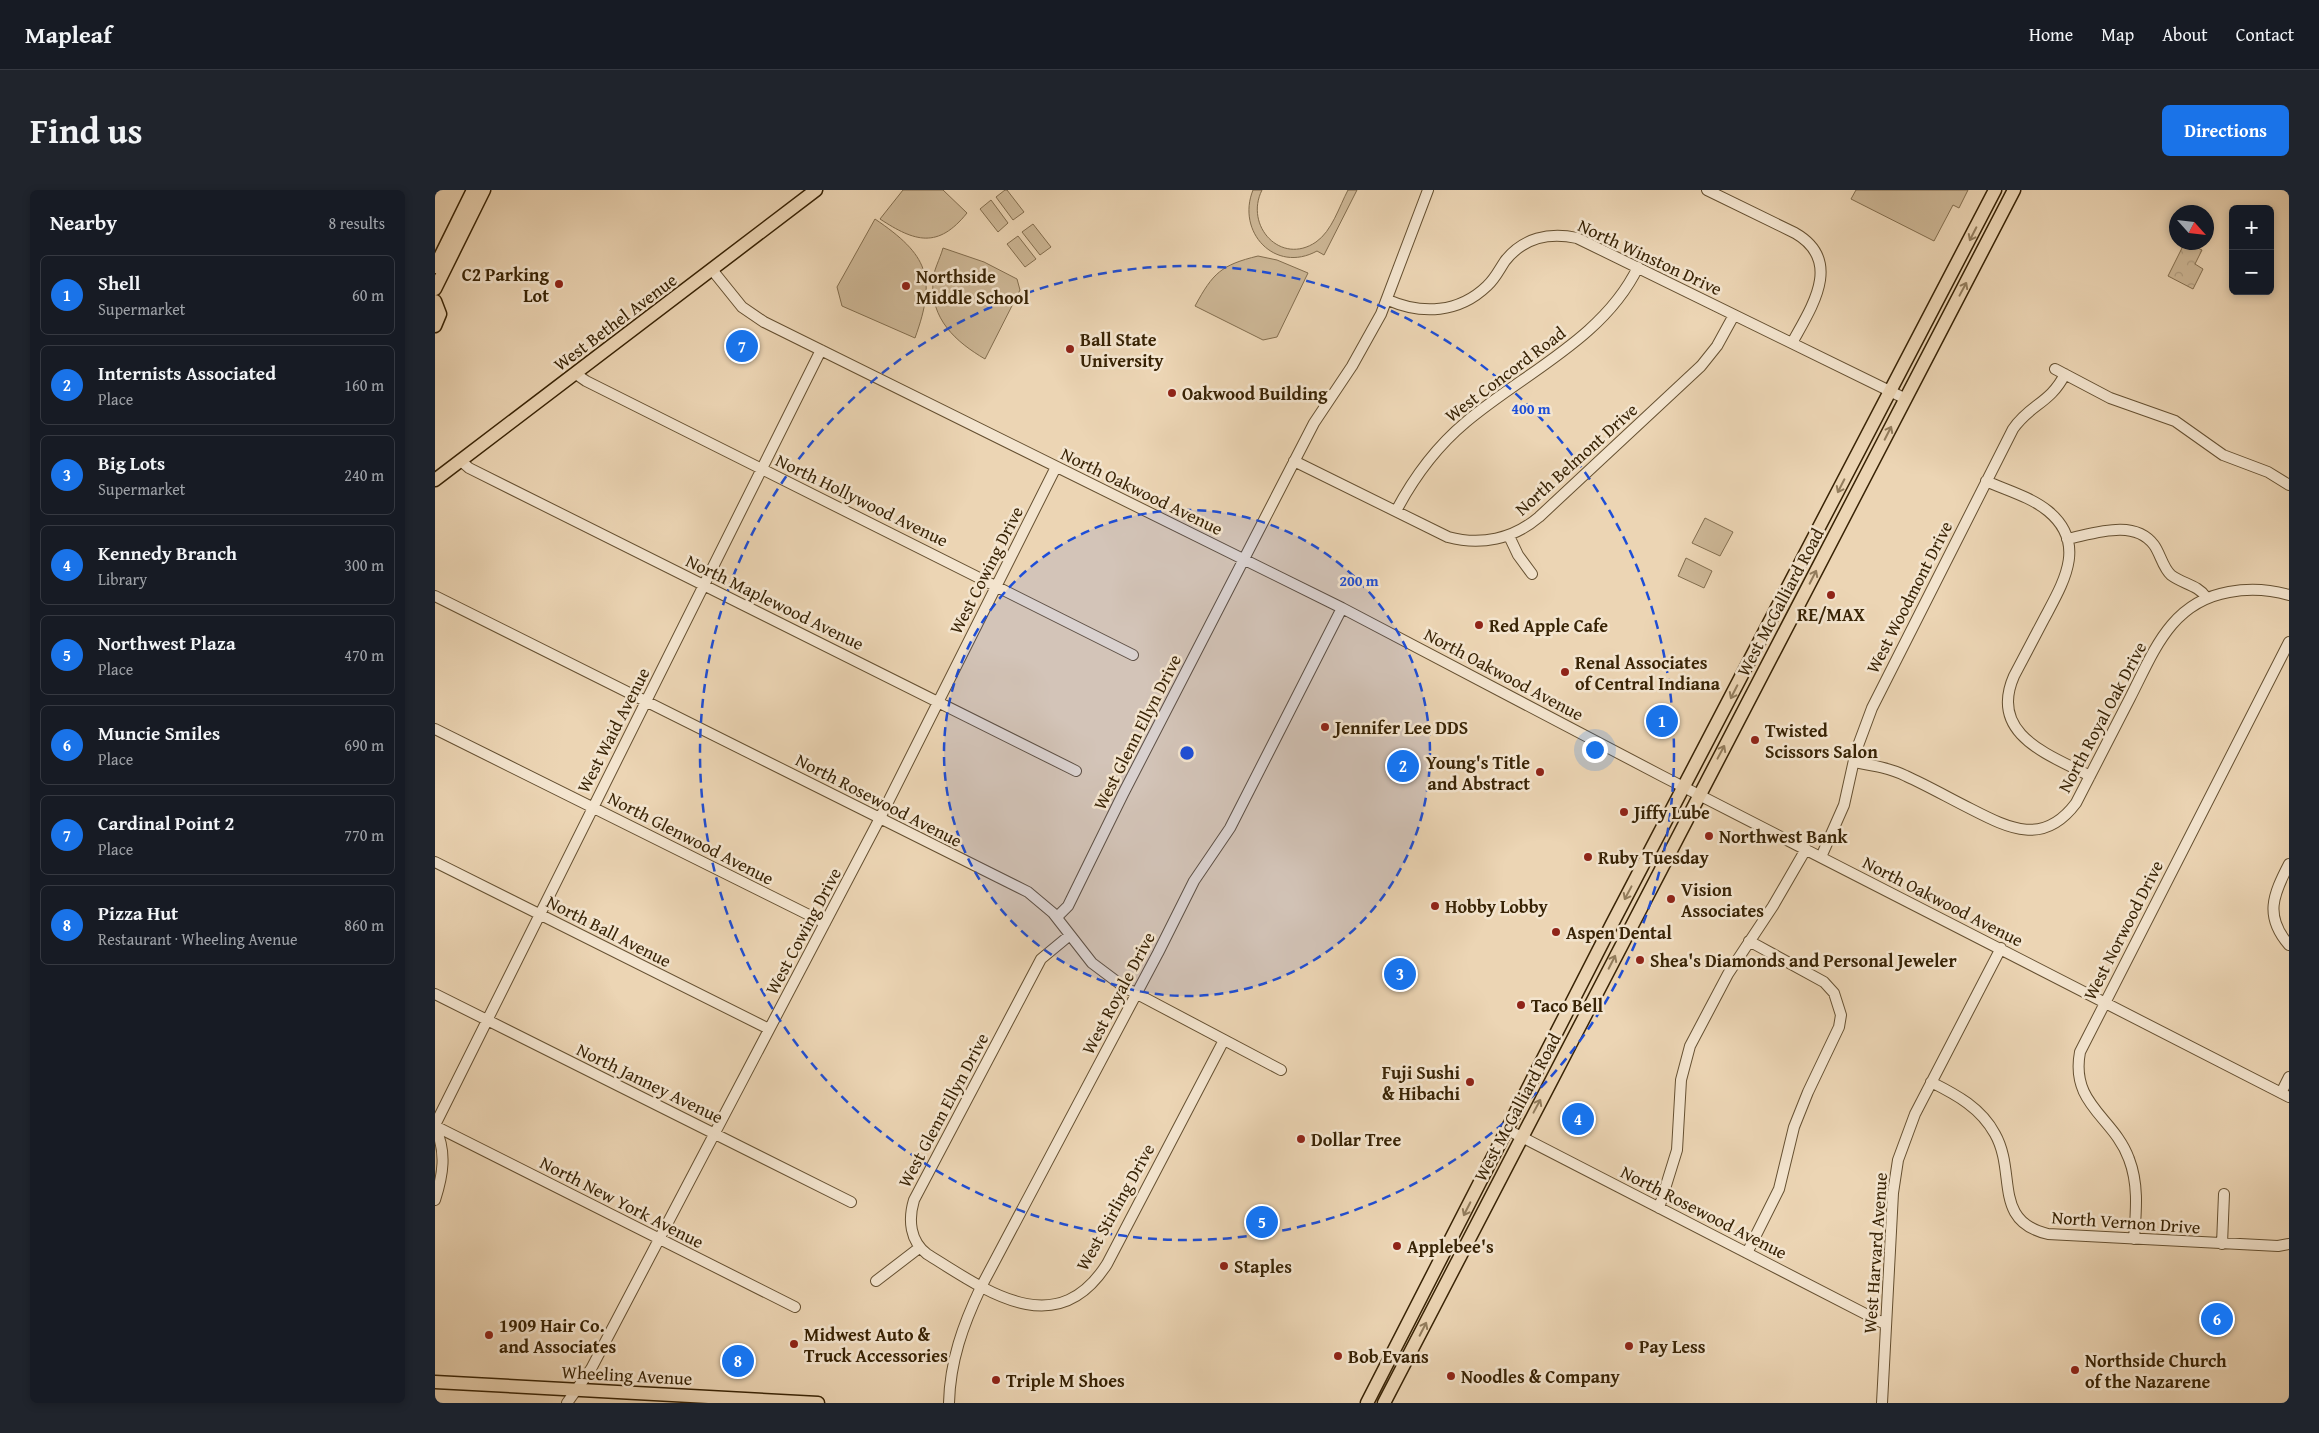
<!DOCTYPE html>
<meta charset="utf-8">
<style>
body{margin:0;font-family:"Gentium Book Plus",serif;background:#20242c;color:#f1f3f6}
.controls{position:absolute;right:15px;top:15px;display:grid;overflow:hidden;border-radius:8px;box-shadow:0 2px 8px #0003}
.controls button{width:45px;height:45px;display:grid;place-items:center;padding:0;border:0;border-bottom:1px solid #363941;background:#171b24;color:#f1f3f6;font:25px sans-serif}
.compass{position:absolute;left:1734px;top:15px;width:45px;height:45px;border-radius:50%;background:#171b24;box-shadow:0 2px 8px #0003;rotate:117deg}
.you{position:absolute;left:1159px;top:559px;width:18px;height:18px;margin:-12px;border:4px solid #fff;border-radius:50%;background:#1a73e8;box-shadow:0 0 0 8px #1a73e833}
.badge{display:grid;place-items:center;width:32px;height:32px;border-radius:50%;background:#1a73e8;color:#fff;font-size:16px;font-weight:700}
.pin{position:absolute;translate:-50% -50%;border:2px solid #fff;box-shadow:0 1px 5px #0006}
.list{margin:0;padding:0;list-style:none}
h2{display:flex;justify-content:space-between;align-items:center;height:65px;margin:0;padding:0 20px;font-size:21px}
h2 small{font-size:16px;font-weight:400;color:#9ea1a6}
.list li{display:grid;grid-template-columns:32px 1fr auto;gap:15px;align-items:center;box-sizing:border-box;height:80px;margin:0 10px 10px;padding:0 10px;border:1px solid #363941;border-radius:8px}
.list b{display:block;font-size:19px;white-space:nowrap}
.list p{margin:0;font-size:16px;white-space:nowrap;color:#9ea1a6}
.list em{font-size:16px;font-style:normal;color:#9ea1a6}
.map{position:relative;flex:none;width:1854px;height:1213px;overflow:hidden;border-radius:8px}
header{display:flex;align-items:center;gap:30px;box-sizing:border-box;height:70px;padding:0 25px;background:#171b24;border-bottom:1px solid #363941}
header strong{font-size:24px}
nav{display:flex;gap:28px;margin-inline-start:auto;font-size:18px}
.intro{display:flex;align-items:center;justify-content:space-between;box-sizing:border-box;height:120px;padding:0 30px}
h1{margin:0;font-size:35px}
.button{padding:12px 22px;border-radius:8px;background:#1a73e8;color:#fff;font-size:18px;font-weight:700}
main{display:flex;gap:30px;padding:0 30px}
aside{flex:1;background:#171b24;border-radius:8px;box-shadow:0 2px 8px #0003}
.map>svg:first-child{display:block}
</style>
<header>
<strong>Mapleaf</strong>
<nav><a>Home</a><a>Map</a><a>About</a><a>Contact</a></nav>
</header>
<div class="intro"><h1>Find us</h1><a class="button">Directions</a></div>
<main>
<aside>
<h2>Nearby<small>8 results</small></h2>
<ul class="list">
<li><span class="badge">1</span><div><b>Shell</b><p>Supermarket</p></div><em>60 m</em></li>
<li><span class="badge">2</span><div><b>Internists Associated</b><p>Place</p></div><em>160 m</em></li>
<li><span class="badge">3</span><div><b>Big Lots</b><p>Supermarket</p></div><em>240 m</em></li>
<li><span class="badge">4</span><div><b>Kennedy Branch</b><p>Library</p></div><em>300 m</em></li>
<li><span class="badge">5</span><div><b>Northwest Plaza</b><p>Place</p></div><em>470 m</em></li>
<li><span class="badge">6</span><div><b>Muncie Smiles</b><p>Place</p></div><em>690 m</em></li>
<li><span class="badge">7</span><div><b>Cardinal Point 2</b><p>Place</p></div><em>770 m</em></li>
<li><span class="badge">8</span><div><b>Pizza Hut</b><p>Restaurant · Wheeling Avenue</p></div><em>860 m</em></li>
</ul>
</aside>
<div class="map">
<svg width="1854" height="1213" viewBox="0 0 1854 1213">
<defs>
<pattern id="forest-crowns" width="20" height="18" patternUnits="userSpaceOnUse" patternTransform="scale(1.25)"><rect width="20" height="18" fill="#cdb796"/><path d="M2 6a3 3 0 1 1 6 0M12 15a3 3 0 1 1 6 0" fill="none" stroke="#b19d80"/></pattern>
</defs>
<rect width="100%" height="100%" fill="#ecd5b4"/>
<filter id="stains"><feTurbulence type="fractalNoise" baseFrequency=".004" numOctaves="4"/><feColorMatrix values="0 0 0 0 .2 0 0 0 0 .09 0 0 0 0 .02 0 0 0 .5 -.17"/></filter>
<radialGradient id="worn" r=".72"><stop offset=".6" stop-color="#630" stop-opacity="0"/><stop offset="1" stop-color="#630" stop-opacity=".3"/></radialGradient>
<!-- forest -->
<path fill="url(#forest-crowns)" stroke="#826d4e" d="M1750 52 1767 60 1760 74 1768 79 1758 99 1733 86Z"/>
<!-- pitch -->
<path fill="#cdb796" stroke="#826d4e" d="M468 0H508L532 23C503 59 480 52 445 29Z
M570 0H572L589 22 578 30 561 7Z
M818 0H827C809 36 846 76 881 52 897 41 904 17 913 0H922L889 65 882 61C840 84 801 42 818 0Z
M1421 0H1533L1524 18 1518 15 1499 51 1416 9Z
M556 10 573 33 563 42 545 19Z
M440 29C493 65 502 87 480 148L407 116 402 97Z
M598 34 616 57 605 65 587 42Z
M583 46 601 69 590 77 572 54Z
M508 58 549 72 582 89 585 100 550 169C521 152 495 129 498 91 498 81 505 69 508 58Z
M823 66 842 70 873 83 842 147 828 150 760 116C778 83 786 75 823 66Z
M1270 328 1298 342 1285 366 1257 353Z
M1251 368 1277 381 1269 398 1243 386Z"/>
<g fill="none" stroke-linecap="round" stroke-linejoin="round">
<!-- minor casing -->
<g stroke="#655031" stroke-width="12">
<path id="minor" d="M1272 0 1360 43C1409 71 1376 118 1357 153
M278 81 307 117 329 132 907 418 1227 586 1854 907
M953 110C987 125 1024 123 1052 96 1060 89 1064 80 1070 71 1088 48 1114 42 1142 48L1471 209
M1620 179 1675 208 1740 231 1788 265 1833 282 1854 295
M141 184 151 191 698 465
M26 271 34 278 641 581
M859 271 1013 347C1046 356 1078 349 1104 327L1266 176 1282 156 1299 125
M1551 291C1571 300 1596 307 1613 321 1653 354 1628 393 1609 429 1599 448 1589 467 1579 486 1553 545 1615 565 1655 586
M961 321C979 287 1001 257 1031 232 1089 183 1169 148 1203 77
M1074 346 1083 365 1097 384
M1632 349C1658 344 1699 328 1719 355 1725 363 1728 378 1736 385 1748 394 1763 395 1771 407
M0 406 593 702 618 723 657 773 689 797 846 880
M0 539 390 733
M1419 572C1436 575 1455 578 1471 586 1493 596 1514 608 1536 619 1575 639 1609 656 1641 613 1659 578 1677 543 1695 508 1719 461 1736 412 1794 402 1815 398 1833 399 1854 405
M1386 667 1409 615 1421 561 1437 518 1578 239C1595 214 1615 214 1630 184
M0 672 334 839
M1854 674C1838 705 1829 726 1854 755
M622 727 633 716 688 604 879 233 917 176 946 124 993 0
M635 745 606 769 479 1010C473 1030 475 1051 492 1064 550 1100 621 1154 672 1074L789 850
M0 804 416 1012
M1496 892C1522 905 1546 918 1560 944 1582 983 1557 1031 1613 1044L1843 1056 1854 1054
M1846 903 1854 887
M0 935 386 160
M0 936 360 1117
M0 937C12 962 8 985 0 1010
M1073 940 1450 1134
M1224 1018 1242 960 1246 890 1255 856 1293 784 1338 716 1371 659
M1699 1049C1701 1022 1704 995 1694 969 1679 927 1635 915 1645 862L1854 452
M1787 1054 1789 1004
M1312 1063 1344 999 1359 937 1373 902 1404 837 1406 825 1399 803 1389 792 1314 751
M441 1091 484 1058
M132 1213 156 1179 445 628 621 277
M514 1213C515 1171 528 1135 546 1097L723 763 759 691 795 638 907 418
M1447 1213 1458 1003 1463 970 1480 924 1566 758"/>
</g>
<!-- major casing -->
<g stroke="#382305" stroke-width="15">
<path id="major" d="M0 77 38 0
M0 99 49 0
M0 111 5 124 0 136
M0 290 381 0
M0 1192 383 1213
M932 1213 1177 734 1560 0
M949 1213 1579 0"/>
</g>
<!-- minor -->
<use href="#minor" stroke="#f3e4ce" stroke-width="10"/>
<!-- major -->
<use href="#major" stroke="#ecd5b4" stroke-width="12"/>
</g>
<!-- one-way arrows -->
<defs><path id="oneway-shaft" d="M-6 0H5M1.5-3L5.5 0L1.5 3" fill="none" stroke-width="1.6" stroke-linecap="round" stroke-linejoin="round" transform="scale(1.25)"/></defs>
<g stroke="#927c5c">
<use href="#oneway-shaft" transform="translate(1538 44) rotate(117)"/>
<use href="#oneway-shaft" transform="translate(1528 99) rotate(-62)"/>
<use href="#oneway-shaft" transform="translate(1453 243) rotate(-63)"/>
<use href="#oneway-shaft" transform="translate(1406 296) rotate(117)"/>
<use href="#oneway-shaft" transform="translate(1378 387) rotate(-63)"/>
<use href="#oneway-shaft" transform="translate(1299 502) rotate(117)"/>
<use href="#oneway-shaft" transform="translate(1286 562) rotate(-62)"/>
<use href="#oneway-shaft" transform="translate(1193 703) rotate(118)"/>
<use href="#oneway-shaft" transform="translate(1177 772) rotate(-63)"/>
<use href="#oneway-shaft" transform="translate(1102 916) rotate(-62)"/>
<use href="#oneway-shaft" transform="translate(1032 1019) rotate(117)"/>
<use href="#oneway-shaft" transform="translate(988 1139) rotate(-63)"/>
</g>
<!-- distance rings -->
<circle cx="752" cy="563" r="243" fill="#1d4ed8" fill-opacity=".12"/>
<g fill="none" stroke="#1d4ed8" stroke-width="2.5" stroke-dasharray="9 6">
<circle cx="752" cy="563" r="243"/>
<circle cx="752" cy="563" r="487"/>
</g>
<!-- markers -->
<g fill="#8f2418" stroke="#f3e4ce" stroke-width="2">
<circle cx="124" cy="94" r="5"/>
<circle cx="471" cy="96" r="5"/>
<circle cx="635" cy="159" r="5"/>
<circle cx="737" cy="203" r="5"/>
<circle cx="1396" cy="405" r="5"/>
<circle cx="1044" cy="435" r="5"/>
<circle cx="1130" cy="482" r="5"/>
<circle cx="890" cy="537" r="5"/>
<circle cx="1320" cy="550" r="5"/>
<circle cx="1105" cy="582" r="5"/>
<circle cx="1189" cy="622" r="5"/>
<circle cx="1274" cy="646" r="5"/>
<circle cx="1153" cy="667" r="5"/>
<circle cx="1236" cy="709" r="5"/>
<circle cx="1000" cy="716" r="5"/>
<circle cx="1121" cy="742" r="5"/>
<circle cx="1205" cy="770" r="5"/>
<circle cx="1086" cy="815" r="5"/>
<circle cx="1035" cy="892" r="5"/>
<circle cx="866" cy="949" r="5"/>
<circle cx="962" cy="1056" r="5"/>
<circle cx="789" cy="1076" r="5"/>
<circle cx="54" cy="1145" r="5"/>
<circle cx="359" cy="1154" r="5"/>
<circle cx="1194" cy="1156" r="5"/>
<circle cx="903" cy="1166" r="5"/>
<circle cx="1640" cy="1180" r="5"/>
<circle cx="1016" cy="1186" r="5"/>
<circle cx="561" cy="1190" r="5"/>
</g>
<g text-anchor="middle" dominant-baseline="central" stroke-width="5" stroke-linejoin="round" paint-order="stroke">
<!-- street labels -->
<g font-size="18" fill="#382305" stroke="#f3e4ce">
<text transform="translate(1215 67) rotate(25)">North Winston Drive</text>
<text transform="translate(180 132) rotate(-37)">West Bethel Avenue</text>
<text transform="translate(1070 184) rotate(-37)">West Concord Road</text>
<text transform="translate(1141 269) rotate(-42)">North Belmont Drive</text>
<text transform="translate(707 301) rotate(26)">North Oakwood Avenue</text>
<text transform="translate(427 310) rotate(26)">North Hollywood Avenue</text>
<text transform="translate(551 380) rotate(-63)">West Cowing Drive</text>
<text transform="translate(1474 407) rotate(-63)">West Woodmont Drive</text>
<text transform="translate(340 412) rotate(26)">North Maplewood Avenue</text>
<text transform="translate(1345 412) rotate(-62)">West McGalliard Road</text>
<text transform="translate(1069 484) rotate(28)">North Oakwood Avenue</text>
<text transform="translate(1667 527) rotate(-62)">North Royal Oak Drive</text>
<text transform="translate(178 540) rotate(-63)">West Waid Avenue</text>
<text transform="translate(702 542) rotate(-63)">West Glenn Ellyn Drive</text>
<text transform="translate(444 610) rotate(27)">North Rosewood Avenue</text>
<text transform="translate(256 648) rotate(27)">North Glenwood Avenue</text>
<text transform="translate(1508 711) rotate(27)">North Oakwood Avenue</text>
<text transform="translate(1688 740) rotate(-63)">West Norwood Drive</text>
<text transform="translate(174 741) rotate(27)">North Ball Avenue</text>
<text transform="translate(368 741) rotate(-62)">West Cowing Drive</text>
<text transform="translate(683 803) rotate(-62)">West Royale Drive</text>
<text transform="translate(215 893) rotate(26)">North Janney Avenue</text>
<text transform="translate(1082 917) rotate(-62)">West McGalliard Road</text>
<text transform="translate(508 920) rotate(-62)">West Glenn Ellyn Drive</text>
<text transform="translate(187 1012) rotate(27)">North New York Avenue</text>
<text transform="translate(680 1017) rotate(-61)">West Stirling Drive</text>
<text transform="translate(1269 1022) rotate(27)">North Rosewood Avenue</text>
<text transform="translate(1691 1032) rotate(4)">North Vernon Drive</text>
<text transform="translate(1440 1063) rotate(-86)">West Harvard Avenue</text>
<text transform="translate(192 1185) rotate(3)">Wheeling Avenue</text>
</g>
<!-- poi labels -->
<g font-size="18" font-weight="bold" fill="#382305" stroke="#f3e4ce" text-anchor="start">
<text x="114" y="84" text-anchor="end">C2 Parking<tspan x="114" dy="21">Lot</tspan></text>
<text x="481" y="86">Northside<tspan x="481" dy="21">Middle School</tspan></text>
<text x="645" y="149">Ball State<tspan x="645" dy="21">University</tspan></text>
<text x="747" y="203">Oakwood Building</text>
<text x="1396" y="424" text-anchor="middle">RE/MAX</text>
<text x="1054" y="435">Red Apple Cafe</text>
<text x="1140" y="472">Renal Associates<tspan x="1140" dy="21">of Central Indiana</tspan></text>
<text x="900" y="537">Jennifer Lee DDS</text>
<text x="1330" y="540">Twisted<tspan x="1330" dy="21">Scissors Salon</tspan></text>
<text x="1095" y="572" text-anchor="end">Young's Title<tspan x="1095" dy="21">and Abstract</tspan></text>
<text x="1199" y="622">Jiffy Lube</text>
<text x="1284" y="646">Northwest Bank</text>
<text x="1163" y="667">Ruby Tuesday</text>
<text x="1246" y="699">Vision<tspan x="1246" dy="21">Associates</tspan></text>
<text x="1010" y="716">Hobby Lobby</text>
<text x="1131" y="742">Aspen Dental</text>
<text x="1215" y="770">Shea's Diamonds and Personal Jeweler</text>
<text x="1096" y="815">Taco Bell</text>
<text x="1025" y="882" text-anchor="end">Fuji Sushi<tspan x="1025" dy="21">&amp; Hibachi</tspan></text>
<text x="876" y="949">Dollar Tree</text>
<text x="972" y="1056">Applebee's</text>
<text x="799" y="1076">Staples</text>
<text x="64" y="1135">1909 Hair Co.<tspan x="64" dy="21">and Associates</tspan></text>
<text x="369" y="1144">Midwest Auto &amp;<tspan x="369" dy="21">Truck Accessories</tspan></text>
<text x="1204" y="1156">Pay Less</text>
<text x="913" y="1166">Bob Evans</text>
<text x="1650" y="1170">Northside Church<tspan x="1650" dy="21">of the Nazarene</tspan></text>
<text x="1026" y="1186">Noodles &amp; Company</text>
<text x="571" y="1190">Triple M Shoes</text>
</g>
</g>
<circle cx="752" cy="563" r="8" fill="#1d4ed8" stroke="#f3e4ce" stroke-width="2.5"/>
<g font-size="15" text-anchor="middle" font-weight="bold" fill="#1d4ed8" stroke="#f3e4ce" stroke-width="5" stroke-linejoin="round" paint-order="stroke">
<text x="1096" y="224">400 m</text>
<text x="924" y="396">200 m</text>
</g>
<rect width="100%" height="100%" filter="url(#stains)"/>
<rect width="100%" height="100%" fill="url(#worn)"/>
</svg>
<div class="controls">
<button>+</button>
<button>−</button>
</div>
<svg class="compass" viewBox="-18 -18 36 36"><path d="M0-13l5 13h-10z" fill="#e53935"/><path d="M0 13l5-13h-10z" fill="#9ea1a6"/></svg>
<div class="you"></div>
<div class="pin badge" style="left:1227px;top:531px">1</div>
<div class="pin badge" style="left:968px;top:576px">2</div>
<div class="pin badge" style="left:965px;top:784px">3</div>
<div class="pin badge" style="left:1143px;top:929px">4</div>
<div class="pin badge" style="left:827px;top:1032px">5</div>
<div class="pin badge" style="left:1782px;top:1129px">6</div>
<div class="pin badge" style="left:307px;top:156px">7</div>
<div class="pin badge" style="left:303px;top:1171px">8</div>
</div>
</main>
